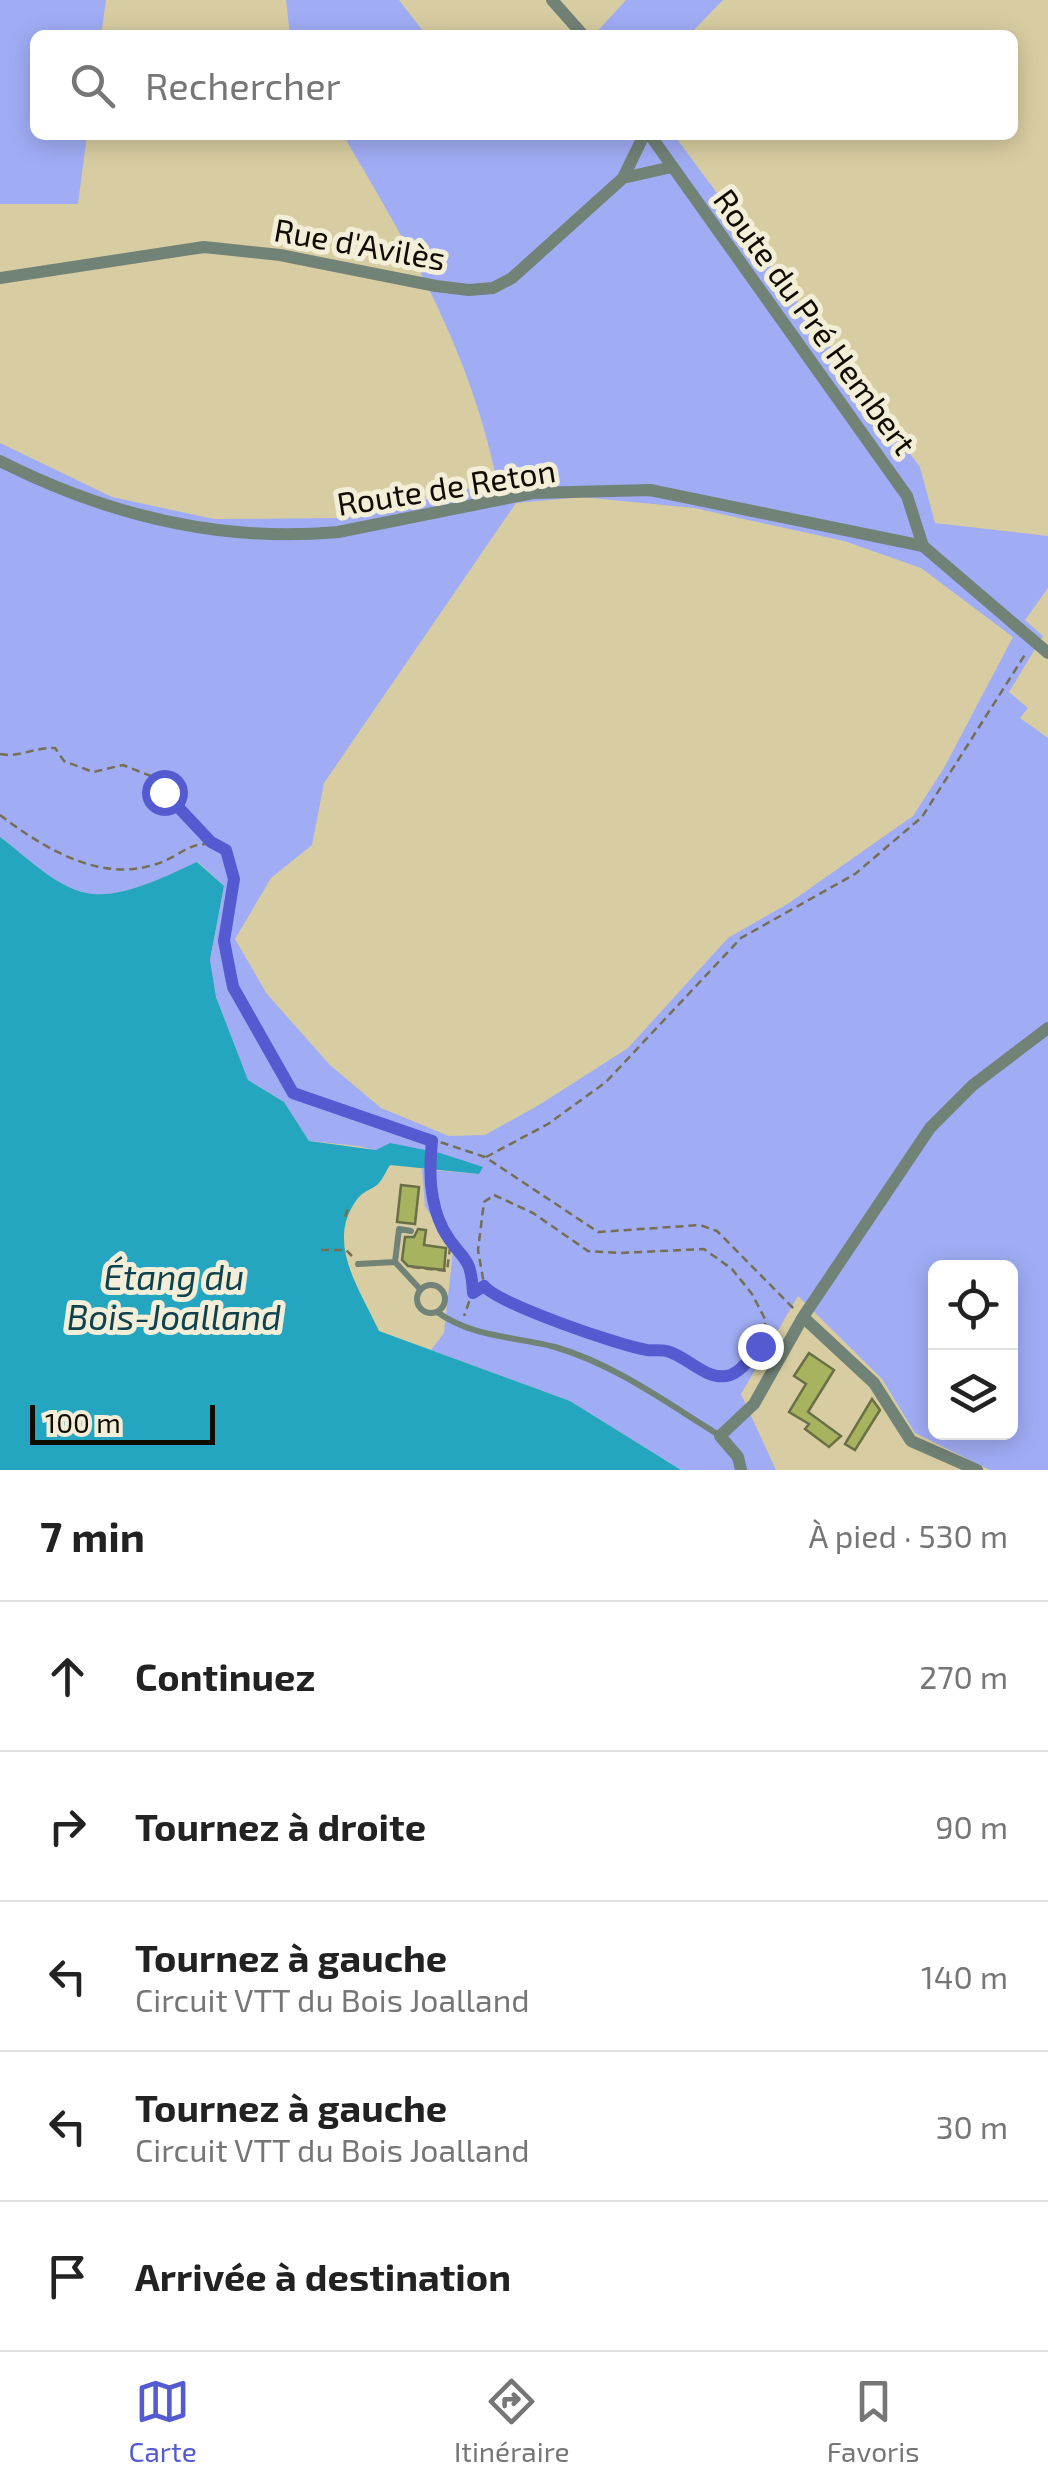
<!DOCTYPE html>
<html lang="fr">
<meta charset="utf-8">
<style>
body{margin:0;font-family:"Exo 2",sans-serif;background:#f2f2f2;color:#222}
.controls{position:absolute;right:30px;bottom:30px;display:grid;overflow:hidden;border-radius:15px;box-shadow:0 5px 25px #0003}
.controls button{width:90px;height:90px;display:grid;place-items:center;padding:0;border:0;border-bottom:2px solid #e0e0e0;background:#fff;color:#222;font:50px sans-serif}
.scale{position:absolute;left:30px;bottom:25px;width:185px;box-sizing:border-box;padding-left:10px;border:5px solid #100c01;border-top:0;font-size:28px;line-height:35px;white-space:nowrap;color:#100c01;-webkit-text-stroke:8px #f3eed8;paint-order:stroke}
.stop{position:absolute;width:30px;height:30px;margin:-22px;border:8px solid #545bd1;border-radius:50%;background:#fff}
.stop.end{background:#545bd1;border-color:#fff;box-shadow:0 2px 10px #0008}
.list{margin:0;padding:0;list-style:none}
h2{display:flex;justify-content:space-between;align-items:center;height:130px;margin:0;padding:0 40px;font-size:42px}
h2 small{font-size:32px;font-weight:400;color:#767676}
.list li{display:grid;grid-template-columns:65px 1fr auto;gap:30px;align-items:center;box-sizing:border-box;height:150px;padding:0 40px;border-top:2px solid #e0e0e0}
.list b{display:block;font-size:38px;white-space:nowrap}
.list p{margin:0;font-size:32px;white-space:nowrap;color:#767676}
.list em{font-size:32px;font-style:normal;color:#767676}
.icon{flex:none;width:55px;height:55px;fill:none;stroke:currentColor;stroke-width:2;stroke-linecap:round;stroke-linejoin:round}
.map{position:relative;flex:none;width:1048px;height:1470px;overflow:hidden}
.search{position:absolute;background:#fff;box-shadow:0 5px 25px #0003;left:30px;right:30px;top:30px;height:110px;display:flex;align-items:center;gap:25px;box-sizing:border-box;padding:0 35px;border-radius:15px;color:#767676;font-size:38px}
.sheet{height:880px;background:#fff}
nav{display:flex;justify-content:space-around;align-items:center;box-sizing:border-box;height:140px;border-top:2px solid #e0e0e0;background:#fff;font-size:28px;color:#767676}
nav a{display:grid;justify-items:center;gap:5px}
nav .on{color:#545bd1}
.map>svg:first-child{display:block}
</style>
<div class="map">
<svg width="1048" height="1470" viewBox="0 0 1048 1470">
<rect width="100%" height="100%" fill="#d8cda2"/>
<!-- green -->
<path fill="#a0adf5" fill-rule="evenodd" d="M0 0H106L101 35H35V135H87L78 204H0Z
M286 0H399L426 35H290Z
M626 0H723L689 35H594Z
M343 135H674L920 467 935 523 1048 536V588L1025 620 1043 636 1009 692 1028 708 1020 718 1048 738V1470H990L915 1433 882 1379 798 1296 741 1394 776 1470H681L570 1401 431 1350 444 1333 453 1251 425 1206 422 1169 479 1174 358 1146 309 1141 284 1102 248 1080 216 997 210 961 224 886 198 862C168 875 127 897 93 894 59 891 26 856 0 837V443L112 497 214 519 346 518 497 482C471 353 410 248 343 135ZM582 497 694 508 844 541 921 568 1013 637 944 768 913 816 789 903 728 938 628 1048 539 1105 485 1135 449 1136 381 1108 330 1065 267 994 235 939 271 878 312 845 324 783 516 503ZM936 1268H1010V1432H936Z"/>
<!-- water -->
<path fill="#24a5c0" d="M0 837C26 856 59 891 93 894 126 897 168 875 197 862L224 886 210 960 216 997 248 1080 284 1102 309 1141 376 1150 390 1143 440 1153 483 1167 479 1174 390 1165C386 1171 382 1181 377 1185 370 1190 364 1191 358 1198 324 1242 360 1289 379 1331L570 1401 681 1470H0Z"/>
<!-- building -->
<path fill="#a7b35e" stroke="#696f47" stroke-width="2.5" d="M401 1185 419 1187 415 1224 397 1222Z
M418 1229 426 1230 424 1245 446 1248 444 1270 408 1266 402 1260 405 1237H414Z
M809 1353 834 1370 808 1412 841 1436 829 1447 805 1429 809 1424 789 1412 806 1384 794 1376Z
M872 1399 880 1410 855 1450 845 1444Z"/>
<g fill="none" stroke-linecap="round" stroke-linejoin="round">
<!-- path -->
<path stroke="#766e53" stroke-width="2.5" stroke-dasharray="8 5" stroke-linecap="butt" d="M0 754C18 758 35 747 55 748L64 761 93 772 123 765 156 778 164 792 210 841
M0 815C42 847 98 882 153 865 183 857 194 833 226 850L234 879 224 941 233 987 293 1093 485 1157 598 1232 700 1225 717 1231 794 1309
M432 1143C429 1173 429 1202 444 1229 466 1270 484 1264 464 1316
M486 1157 548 1124 606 1082 741 938 855 874 922 817 1026 653
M494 1195 533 1213 588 1251 619 1253 704 1249 732 1269 752 1294 766 1321C761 1341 752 1368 729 1375 706 1381 686 1355 666 1351 658 1349 650 1351 643 1349 592 1338 530 1314 485 1290L478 1250 484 1202Z
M345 1217 348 1208
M321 1250H346L352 1256
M412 1267 447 1271 451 1240"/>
<!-- service -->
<path stroke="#718276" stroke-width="6" d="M395 1262 399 1229 411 1231
M358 1264 395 1262 420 1289
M417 1299a14 14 0 1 1 28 0a14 14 0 1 1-28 0Z
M437 1312C474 1338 513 1336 555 1347 614 1364 667 1403 719 1435"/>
<!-- minor -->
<path stroke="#718276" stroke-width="12" d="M552 0 583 35
M650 135 907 496 923 546
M623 178 672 167
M0 278 204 247 280 255 436 286 469 290 493 288 512 278 623 178 644 135
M0 461C105 514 220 543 338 532L533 493 650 490 923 546 1048 653
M803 1317 874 1383 911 1441 977 1470
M741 1470 738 1457 720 1436 754 1404 803 1317 930 1128 973 1085 1048 1028"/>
</g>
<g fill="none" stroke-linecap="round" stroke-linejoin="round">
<!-- route -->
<path stroke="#545bd1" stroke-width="12" d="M164 792 211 842 226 850 234 879 224 941 233 987 293 1093 432 1141C429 1171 429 1201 443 1229 460 1261 471 1251 473 1293L484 1286C499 1304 620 1346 647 1350 655 1351 662 1349 670 1352 688 1358 705 1379 726 1376 740 1374 751 1357 760 1346"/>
</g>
<g text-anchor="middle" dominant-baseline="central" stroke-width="10" stroke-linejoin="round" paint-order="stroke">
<!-- street labels -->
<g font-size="32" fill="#100c01" stroke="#f3eed8">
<text transform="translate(360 243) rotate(10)">Rue d'Avilès</text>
<text transform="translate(816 321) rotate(54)">Route du Pré Hembert</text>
<text transform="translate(446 486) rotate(-9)">Route de Reton</text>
</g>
<!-- water labels -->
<g font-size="35" font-style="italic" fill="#0d424e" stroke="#f3eed8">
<text x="174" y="1276">Étang du<tspan x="174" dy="40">Bois-Joalland</tspan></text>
</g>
</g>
</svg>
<div class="controls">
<button><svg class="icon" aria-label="locate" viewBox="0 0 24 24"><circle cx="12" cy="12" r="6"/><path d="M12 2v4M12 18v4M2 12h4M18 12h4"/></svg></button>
<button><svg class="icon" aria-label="layers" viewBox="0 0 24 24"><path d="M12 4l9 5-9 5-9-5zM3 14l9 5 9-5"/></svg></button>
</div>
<div class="scale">100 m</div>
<div class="stop" style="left:164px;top:792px"></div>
<div class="stop end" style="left:760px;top:1346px"></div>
<div class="search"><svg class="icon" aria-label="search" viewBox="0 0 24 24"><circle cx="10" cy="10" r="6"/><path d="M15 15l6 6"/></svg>Rechercher</div>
</div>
<section class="sheet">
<h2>7 min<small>À pied · 530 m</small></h2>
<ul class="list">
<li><svg class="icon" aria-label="ahead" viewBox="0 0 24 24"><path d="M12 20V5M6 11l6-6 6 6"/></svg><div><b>Continuez</b></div><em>270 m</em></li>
<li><svg class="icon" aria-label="right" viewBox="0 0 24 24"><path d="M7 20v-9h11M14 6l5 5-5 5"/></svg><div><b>Tournez à droite</b></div><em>90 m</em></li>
<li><svg class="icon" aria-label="left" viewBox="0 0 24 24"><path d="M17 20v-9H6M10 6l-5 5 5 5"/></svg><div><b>Tournez à gauche</b><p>Circuit VTT du Bois Joalland</p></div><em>140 m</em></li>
<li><svg class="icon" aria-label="left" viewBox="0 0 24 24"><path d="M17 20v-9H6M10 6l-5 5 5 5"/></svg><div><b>Tournez à gauche</b><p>Circuit VTT du Bois Joalland</p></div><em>30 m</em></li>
<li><svg class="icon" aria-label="arrive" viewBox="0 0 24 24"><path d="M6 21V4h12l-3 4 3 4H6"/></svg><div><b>Arrivée à destination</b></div></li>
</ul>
</section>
<nav>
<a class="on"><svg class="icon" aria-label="map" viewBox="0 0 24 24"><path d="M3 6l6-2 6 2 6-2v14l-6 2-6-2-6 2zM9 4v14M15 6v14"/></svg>Carte</a>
<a><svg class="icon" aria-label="directions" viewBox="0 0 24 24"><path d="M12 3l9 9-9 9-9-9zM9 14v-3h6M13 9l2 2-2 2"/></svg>Itinéraire</a>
<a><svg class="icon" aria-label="saved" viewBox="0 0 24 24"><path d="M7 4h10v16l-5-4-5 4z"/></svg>Favoris</a>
</nav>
